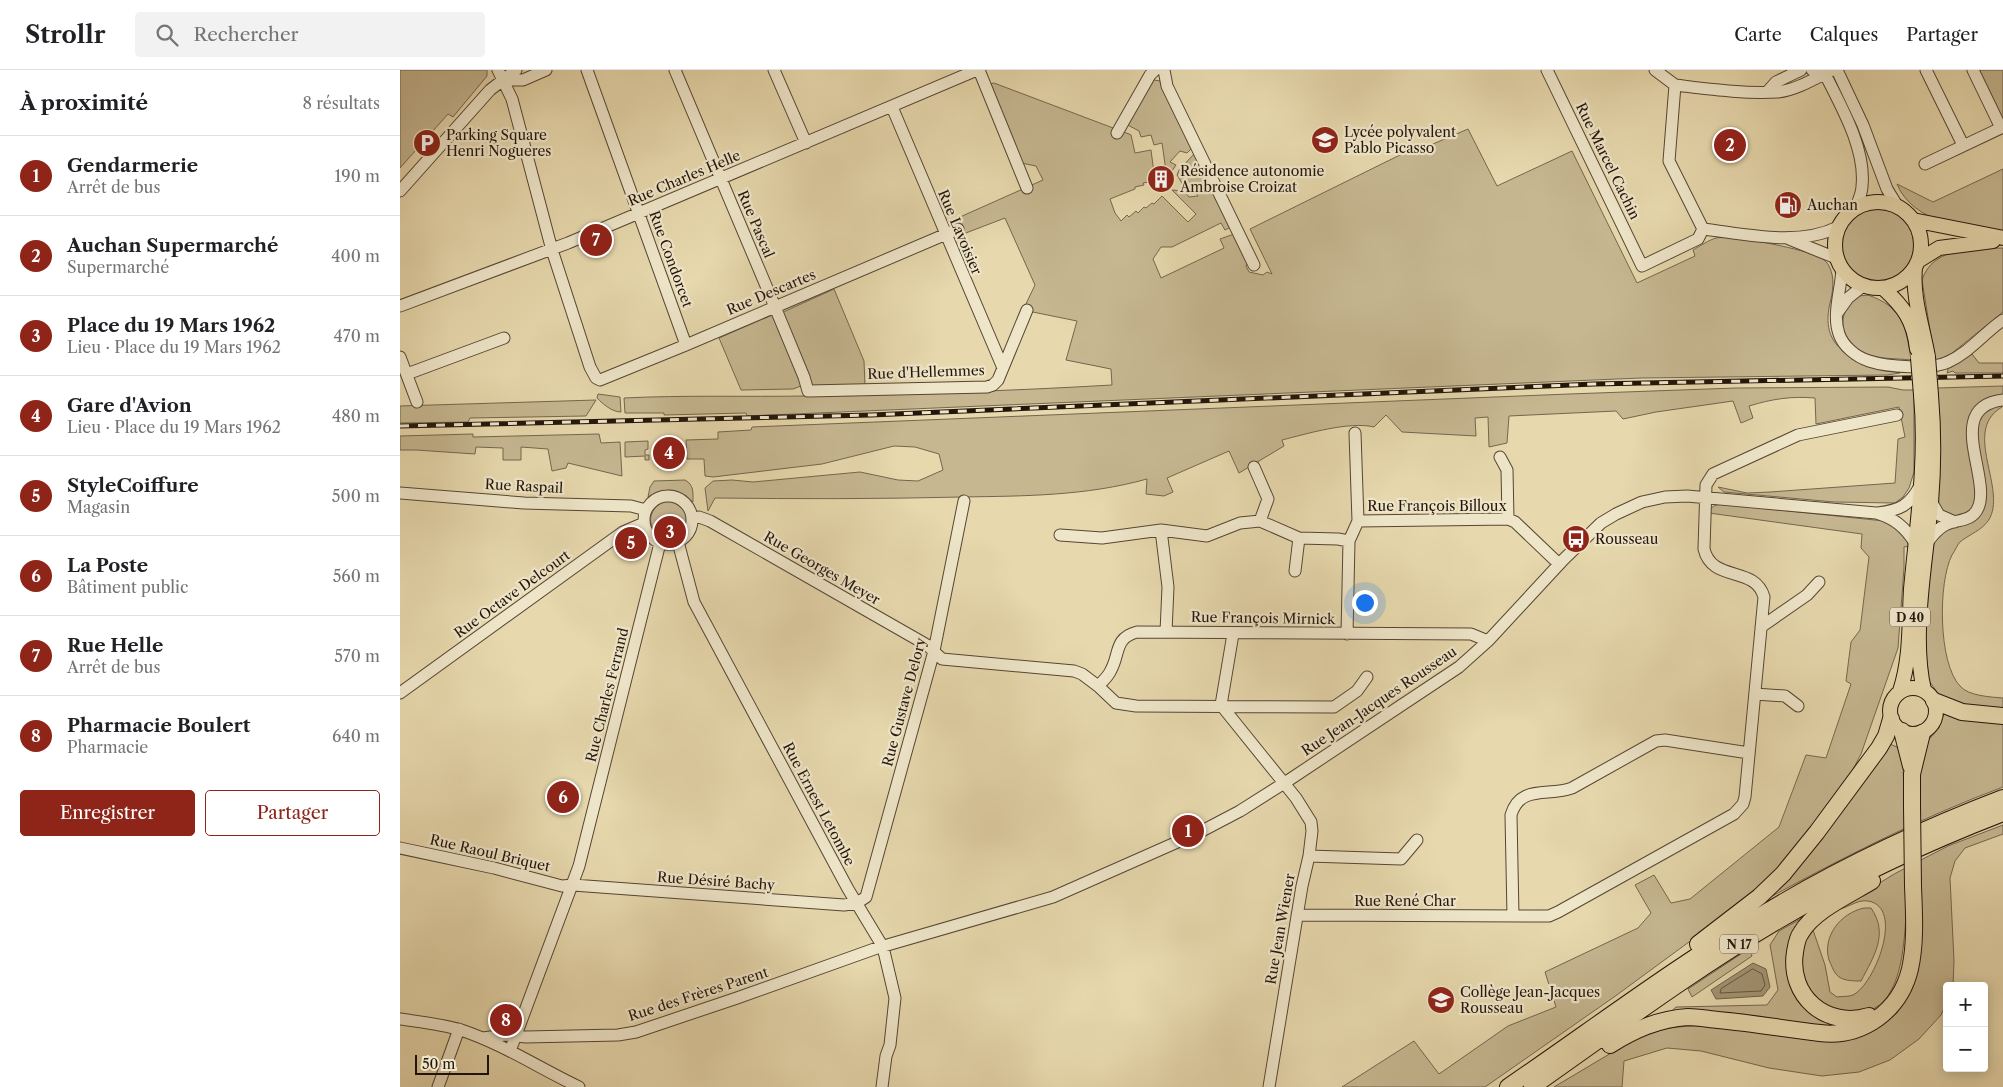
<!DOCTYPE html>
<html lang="fr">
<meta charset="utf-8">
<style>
body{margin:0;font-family:"Libre Caslon Text",serif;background:#f2f2f2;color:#202124}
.controls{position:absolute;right:15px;bottom:15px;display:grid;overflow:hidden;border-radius:5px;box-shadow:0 2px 12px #0003}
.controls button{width:45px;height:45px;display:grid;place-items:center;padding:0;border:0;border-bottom:1px solid #e0e0e0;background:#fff;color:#202124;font:25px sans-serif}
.scale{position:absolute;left:15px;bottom:12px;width:74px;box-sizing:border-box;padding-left:5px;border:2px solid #23150b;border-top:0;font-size:14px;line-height:18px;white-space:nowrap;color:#23150b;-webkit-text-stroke:4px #efe6ca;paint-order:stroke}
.you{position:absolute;left:964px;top:532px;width:18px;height:18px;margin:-12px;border:4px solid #fff;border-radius:50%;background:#1a73e8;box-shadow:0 0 0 8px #1a73e833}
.badge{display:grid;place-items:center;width:32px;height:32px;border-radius:50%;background:#8f2418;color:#fff;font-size:16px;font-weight:700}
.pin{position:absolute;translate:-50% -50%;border:2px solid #fff;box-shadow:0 1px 5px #0006}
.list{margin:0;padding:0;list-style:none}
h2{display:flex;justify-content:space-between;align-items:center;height:65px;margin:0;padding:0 20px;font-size:21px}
h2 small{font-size:16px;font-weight:400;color:#757577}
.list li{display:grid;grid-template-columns:32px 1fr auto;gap:15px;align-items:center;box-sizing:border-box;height:80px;padding:0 20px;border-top:1px solid #e0e0e0}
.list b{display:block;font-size:19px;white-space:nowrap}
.list p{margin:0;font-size:16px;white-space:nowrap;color:#757577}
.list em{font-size:16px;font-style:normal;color:#757577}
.actions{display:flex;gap:10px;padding:15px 20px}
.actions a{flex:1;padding:11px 0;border:1px solid #8f2418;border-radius:5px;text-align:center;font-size:18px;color:#8f2418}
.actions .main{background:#8f2418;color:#fff}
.icon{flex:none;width:28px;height:28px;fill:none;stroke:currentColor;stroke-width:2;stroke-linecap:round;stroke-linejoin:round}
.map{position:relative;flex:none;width:1603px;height:1017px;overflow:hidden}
header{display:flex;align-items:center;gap:30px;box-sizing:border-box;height:70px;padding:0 25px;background:#fff;border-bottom:1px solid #e0e0e0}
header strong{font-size:24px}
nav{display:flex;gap:28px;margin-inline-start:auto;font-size:18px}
.search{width:350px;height:45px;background:#f2f2f2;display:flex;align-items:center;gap:12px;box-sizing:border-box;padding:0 18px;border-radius:5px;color:#757577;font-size:19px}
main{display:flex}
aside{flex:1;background:#fff}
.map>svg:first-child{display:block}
</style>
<header>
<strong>Strollr</strong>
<div class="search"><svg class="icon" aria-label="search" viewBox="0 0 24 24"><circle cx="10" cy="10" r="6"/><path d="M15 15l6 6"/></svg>Rechercher</div>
<nav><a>Carte</a><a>Calques</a><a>Partager</a></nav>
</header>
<main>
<aside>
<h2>À proximité<small>8 résultats</small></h2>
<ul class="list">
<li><span class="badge">1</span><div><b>Gendarmerie</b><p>Arrêt de bus</p></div><em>190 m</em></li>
<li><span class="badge">2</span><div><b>Auchan Supermarché</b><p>Supermarché</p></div><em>400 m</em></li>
<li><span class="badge">3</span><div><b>Place du 19 Mars 1962</b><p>Lieu · Place du 19 Mars 1962</p></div><em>470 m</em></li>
<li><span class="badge">4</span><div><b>Gare d'Avion</b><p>Lieu · Place du 19 Mars 1962</p></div><em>480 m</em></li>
<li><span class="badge">5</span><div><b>StyleCoiffure</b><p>Magasin</p></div><em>500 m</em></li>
<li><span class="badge">6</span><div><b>La Poste</b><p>Bâtiment public</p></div><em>560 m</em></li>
<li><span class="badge">7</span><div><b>Rue Helle</b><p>Arrêt de bus</p></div><em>570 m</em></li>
<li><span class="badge">8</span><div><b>Pharmacie Boulert</b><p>Pharmacie</p></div><em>640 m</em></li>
</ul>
<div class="actions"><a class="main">Enregistrer</a><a>Partager</a></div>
</aside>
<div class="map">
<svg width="1603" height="1017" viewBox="0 0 1603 1017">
<rect width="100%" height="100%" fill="#e7d8ad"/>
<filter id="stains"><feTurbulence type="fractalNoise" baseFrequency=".004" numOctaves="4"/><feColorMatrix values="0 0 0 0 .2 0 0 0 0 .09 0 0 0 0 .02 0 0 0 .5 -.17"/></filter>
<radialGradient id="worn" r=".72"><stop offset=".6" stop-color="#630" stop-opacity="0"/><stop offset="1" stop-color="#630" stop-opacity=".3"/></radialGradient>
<!-- green -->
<path fill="#c6b791" stroke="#74664e" d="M0 0H87V6L53 47 48 44 0 98Z
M1578 0H1603V51Z
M754 10 760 11 792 78 787 83 780 81 770 92 776 95 767 108 762 73 754 75 751 65 741 67 739 61 726 54Z
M594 13 729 64 731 65 735 83 751 80 755 111 743 113 744 115 735 117V119L710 129 715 143 721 151 727 145 729 147 736 141 738 143 744 137 746 138 752 133 754 134 762 126 788 152 796 144 772 120 784 121 789 127 798 126 795 122 812 118 831 157 825 160 821 153 772 177H761L753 189 761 208 824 178 820 169 834 164 848 189 846 196 849 202 863 205 867 202 872 204 850 159 1008 81 1012 83 1068 59 1097 116 1172 81 1237 213 1295 186 1293 180C1300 176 1309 170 1316 168 1333 165 1398 178 1414 185 1420 187 1426 190 1429 196 1435 207 1433 222 1430 233 1418 285 1462 291 1500 303L1487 305 1241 308 347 346 346 343 264 345V343H225L224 328C285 325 345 327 406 326 508 324 610 321 712 315L711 299 666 290 677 251 623 240 635 215 605 148 558 166 551 151 643 110 636 96 621 93 589 14Z
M795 83 808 111 803 115H783L777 105 779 100Z
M1603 99V161C1566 159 1513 153 1497 114L1533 132Z
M1442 175a36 36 0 1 1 72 0a36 36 0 1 1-72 0Z
M1603 178V242L1551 284 1535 291 1522 210C1533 176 1574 179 1603 178Z
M434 219 464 291 465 316H413L381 243Z
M1468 225C1503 237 1506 257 1511 290 1495 288 1476 290 1461 281 1443 271 1436 249 1451 233 1453 231 1454 228 1457 227 1459 225 1465 226 1468 225Z
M372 245 401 313V316L393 319 341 320 319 268Z
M1572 284 1579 293H1603V303H1555L1553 301 1547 303 1548 299Z
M1603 316V327L1578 336 1575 437 1559 447 1544 444 1536 430 1539 355 1537 318Z
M1488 317 1503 320H1514V402L1509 418 1503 427 1495 433 1434 432 1324 422 1318 417 1347 423 1370 422 1495 413 1498 369 1505 367 1499 337 1416 354 1415 328C1391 326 1372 329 1349 336L1353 348 1341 353 1333 331 1256 342 1223 349 1216 341 1109 346 1107 373 1089 377 1088 347 1075 348 1076 366 1002 362 986 345 974 357C949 351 906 364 882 370L884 376 839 403 829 381 767 408 773 422 764 426 746 424 747 409C686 426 625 426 562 427 480 429 397 429 315 428L308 441 305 418 313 411 332 410 353 412 460 402 498 410 518 411 543 400 539 384 515 377 494 376 422 394 313 407 305 406 304 389H287L286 370 318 369V362L351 360 352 357 1169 324 1336 318Z
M198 324 220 327 221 342C212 342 203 334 197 328Z
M196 330 186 346 70 348 68 352 0 353V336Z
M1598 333 1602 337C1566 358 1598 405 1593 438 1590 458 1574 461 1560 472 1557 475 1555 481 1552 485 1538 512 1538 593 1560 616 1568 626 1591 627 1603 628V640L1554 635 1545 630 1537 622 1527 608 1525 563 1532 476C1541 458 1560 454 1577 446 1577 427 1573 361 1580 348 1584 340 1591 337 1598 333Z
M73 364V367L199 364 201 373 220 372 222 406 168 393 166 398 152 401 148 379 121 377V390H103V378L76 377 75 384 16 380H0V366Z
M248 371V379L245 380V385H249V390H245V386L225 387V372Z
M285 410C294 415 293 422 293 432 273 416 270 418 248 427L250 417 254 411Z
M266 431C290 430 295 461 272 469V460H269L266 468C245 463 246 437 266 431Z
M1322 434 1484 451C1497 455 1508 462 1510 476L1504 477V498L1498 578 1461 684 1449 707 1382 795 1338 836 1214 927 1085 1017H942L1014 971 1039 1004 1108 956 1156 937 1145 902 1238 858 1251 843 1235 815 1254 805 1271 833 1290 829 1379 757 1406 685 1426 688 1451 614 1446 611 1451 572 1460 560 1469 487 1461 478 1462 464 1309 443C1311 436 1315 435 1322 434Z
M1546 643 1603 651V717C1517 749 1436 791 1356 835L1490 674 1497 677 1503 686 1504 736 1519 699 1523 676 1539 658 1543 646Z
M1603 755V764L1565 778 1555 791 1550 808 1554 891 1553 916H1547V932L1541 945 1519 969 1490 990 1459 1002 1422 1006 1369 998 1301 981 1267 978 1224 991 1222 1017H1154L1243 964C1281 952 1321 956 1360 958 1395 960 1429 961 1463 963L1483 955 1497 943 1511 921 1518 896 1506 845C1504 873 1502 931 1468 941 1460 944 1440 941 1430 941L1403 915 1401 875 1412 857 1425 895 1430 922 1437 927C1442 926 1448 927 1453 925 1475 914 1505 837 1468 831 1457 829 1447 839 1435 840L1496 803 1548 776Z
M1464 838H1471C1489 864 1474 886 1461 911 1454 911 1445 911 1439 907 1433 902 1432 896 1429 890 1422 866 1441 843 1464 838Z
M1415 841 1388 901 1435 954 1434 960 1265 947 1276 937 1367 935 1378 920 1370 875 1379 861Z
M1350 878 1352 886 1292 927 1288 919Z"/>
<!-- water -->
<path fill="#a49676" stroke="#70624b" d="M1353 893 1366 899 1370 917 1363 926 1316 929 1311 920Z"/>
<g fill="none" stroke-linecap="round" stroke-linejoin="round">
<!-- shore -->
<path stroke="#645640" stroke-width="1" d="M1353 899 1362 904 1365 915 1361 921 1320 923 1321 919Z"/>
<!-- minor casing -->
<g stroke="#544634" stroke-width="13">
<path id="minor" d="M98 0 112 29 152 180 190 297 196 308 200 310 286 275 558 159
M187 0 286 275
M275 0 375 237 404 307 408 321 587 317 593 315 598 310 627 240
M374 0 406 73
M579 0 627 118
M764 0 767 16 854 195
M1147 0 1242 196 1298 169 1303 159C1346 164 1398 177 1438 157
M1255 0 1275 15 1269 91 1303 159
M1412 0 1425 4C1441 36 1466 79 1462 116 1462 124 1458 130 1456 138
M1437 0 1463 55 1487 119 1498 137
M1526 0 1563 75
M1573 0 1601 58
M103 10H123L146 0
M1275 15C1309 19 1344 24 1378 22 1396 20 1416 8 1432 0
M1368 21 1376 12 1401 0
M492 37 603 298
M717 63 750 5 755 0
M1525 94 1603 57
M0 121 90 20 116 0
M1389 169 1436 188
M1442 199C1441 220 1432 244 1439 264 1443 276 1456 287 1469 291 1487 297 1532 300 1548 292 1570 282 1584 263 1603 250
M0 236 168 173 577 0
M1438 242 1448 228 1463 216
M0 287 17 332
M7 304 104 268
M1100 387 1107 400 1108 449
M854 397 868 429 860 451
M0 423 124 433 231 436 246 440
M244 450a24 24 0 1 1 48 0a24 24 0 1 1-48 0Z
M1531 431 1539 445 1555 452
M1478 443C1500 440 1509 436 1520 416
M292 449 299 447 310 451 527 575 542 589 674 601 682 604 698 616 716 633 736 636 934 637 957 621 967 607
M860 451 899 468 938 469 949 471
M958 451 1108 449 1115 452 1159 494
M761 460 768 517 766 562
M660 465 702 468 761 460 807 466 840 453 860 451
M278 472 294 532 448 819 483 877 495 928 490 975 486 986 482 1017
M1526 474C1532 466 1537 459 1545 455 1557 449 1572 452 1578 438 1592 408 1543 337 1603 330
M895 501 899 468
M1361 557 1407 525 1419 512
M947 564 949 471 958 451 955 363
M698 616C703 611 708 607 711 600 720 584 714 568 737 562L1071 564 1088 571
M0 623 223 462 244 453
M1355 624 1385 626 1398 636
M821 635 896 728 911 752 912 761 909 786 902 816 869 1017
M821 635 833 564
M0 778 94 798 162 816 173 815 444 835 457 833 466 827 534 581 564 431
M909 786 1001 789 1017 770
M897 845 1149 846 1158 842 1334 744 1343 734 1345 727 1364 527C1355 495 1312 513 1304 479L1306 415 1313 404 1398 365 1497 345
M1113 846 1111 745C1120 714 1149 727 1172 718L1256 671 1265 670 1349 683
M0 949C20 952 41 954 61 960 103 974 139 998 179 1017
M83 968 105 965 126 967 218 965 236 962 337 928 477 878 653 827 800 762 840 741 889 710 1059 597 1088 571 1164 489 1201 453 1216 444 1242 432 1265 427 1287 426 1476 443C1494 448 1505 457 1515 473
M110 981 179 796 260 473
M38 1017 59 959"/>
</g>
<!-- major casing -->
<g stroke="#23150b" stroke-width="16">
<path id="major" d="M1435 175a43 43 0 1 1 86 0a43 43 0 1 1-86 0Z
M1513 150 1603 168
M1518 191 1539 178 1593 171
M1515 198C1512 227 1523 258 1528 287
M1483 218C1504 237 1514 251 1517 279
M1490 641a23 23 0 1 1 46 0a23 23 0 1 1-46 0Z
M1524 620C1511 566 1526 489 1531 433 1534 397 1534 361 1531 325
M1500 621C1511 588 1509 553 1511 519 1517 454 1527 390 1521 325"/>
</g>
<!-- highway casing -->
<g stroke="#23150b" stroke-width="18">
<path id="highway" d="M1534 631 1562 642 1603 646
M1502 661 1511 696
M1512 736V704L1522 663
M1298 874 1359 827 1383 804 1417 762 1479 678 1486 666 1491 649
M1469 946C1426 959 1388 926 1395 882 1396 876 1397 868 1401 863 1413 841 1451 824 1472 811
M1210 975C1234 960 1258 949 1288 947 1297 947 1308 949 1318 950 1352 953 1386 959 1420 963 1462 968 1500 941 1510 899 1516 872 1514 843 1513 816
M1108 1017C1194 958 1278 895 1368 841 1443 796 1522 759 1603 728
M1132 1017C1212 961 1292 901 1377 851 1449 809 1525 773 1603 743"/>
</g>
<!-- minor -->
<use href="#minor" stroke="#efe6ca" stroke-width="11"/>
<!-- major -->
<use href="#major" stroke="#e7d8ad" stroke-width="14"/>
<!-- highway -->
<use href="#highway" stroke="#e7d8ad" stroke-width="16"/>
<!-- rail casing -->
<g stroke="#23150b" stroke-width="5">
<path id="rail" d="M0 356 471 345 1194 314 1603 306"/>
</g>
<!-- rail -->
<use href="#rail" stroke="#efe6ca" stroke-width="3" stroke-dasharray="9" stroke-linecap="butt"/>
<!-- major-bridge casing -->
<g stroke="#23150b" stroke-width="16" stroke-linecap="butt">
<path id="major-bridge" d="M1528 287 1531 325
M1518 288 1521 325"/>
</g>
<!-- highway-bridge casing -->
<g stroke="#23150b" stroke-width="18" stroke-linecap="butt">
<path id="highway-bridge" d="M1512 736 1513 816"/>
</g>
<!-- major-bridge -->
<use href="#major-bridge" stroke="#e7d8ad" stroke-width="14"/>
<!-- highway-bridge -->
<use href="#highway-bridge" stroke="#e7d8ad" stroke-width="16"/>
</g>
<!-- icons -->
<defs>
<g id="school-disc" transform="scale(1.4375)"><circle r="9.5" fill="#8f2418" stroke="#efe6ca"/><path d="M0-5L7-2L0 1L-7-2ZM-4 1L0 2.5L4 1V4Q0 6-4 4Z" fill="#fff"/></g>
<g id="parking-disc" transform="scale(1.4375)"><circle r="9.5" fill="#8f2418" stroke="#efe6ca"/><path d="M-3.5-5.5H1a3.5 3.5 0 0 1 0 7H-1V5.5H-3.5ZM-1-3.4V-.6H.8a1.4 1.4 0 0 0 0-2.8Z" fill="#fff"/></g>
<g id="building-disc" transform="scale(1.4375)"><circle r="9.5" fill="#8f2418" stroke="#efe6ca"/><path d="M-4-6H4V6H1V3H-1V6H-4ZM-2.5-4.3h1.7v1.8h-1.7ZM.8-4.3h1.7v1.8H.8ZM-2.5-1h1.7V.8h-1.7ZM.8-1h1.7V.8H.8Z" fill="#fff"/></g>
<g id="fuel-disc" transform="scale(1.4375)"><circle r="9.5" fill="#8f2418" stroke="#efe6ca"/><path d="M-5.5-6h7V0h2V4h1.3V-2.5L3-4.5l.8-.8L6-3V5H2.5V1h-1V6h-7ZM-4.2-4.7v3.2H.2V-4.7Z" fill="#fff"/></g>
<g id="bus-disc" transform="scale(1.4375)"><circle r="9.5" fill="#8f2418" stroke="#efe6ca"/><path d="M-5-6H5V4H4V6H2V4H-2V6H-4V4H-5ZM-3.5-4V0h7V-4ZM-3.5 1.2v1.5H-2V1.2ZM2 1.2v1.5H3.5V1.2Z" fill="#fff"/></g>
</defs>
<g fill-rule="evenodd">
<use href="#school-disc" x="925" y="70"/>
<use href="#parking-disc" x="27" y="73"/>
<use href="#building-disc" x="761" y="109"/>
<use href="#fuel-disc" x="1388" y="135"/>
<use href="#bus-disc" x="1176" y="469"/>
<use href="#school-disc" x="1041" y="930"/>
</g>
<g text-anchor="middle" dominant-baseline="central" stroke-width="4.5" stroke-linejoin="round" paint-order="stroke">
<!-- shield labels -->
<g fill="#efe6ca" stroke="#605444" stroke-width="1">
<rect x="1490" y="537.5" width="40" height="19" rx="4"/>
<rect x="1320" y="864.5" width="38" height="19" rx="4"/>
</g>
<g font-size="12" font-weight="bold" fill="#23150b">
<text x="1510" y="547">D 40</text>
<text x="1339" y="874">N 17</text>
</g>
<!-- poi labels -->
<g font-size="14" fill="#23150b" stroke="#efe6ca" text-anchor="start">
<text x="944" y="62">Lycée polyvalent<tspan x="944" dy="16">Pablo Picasso</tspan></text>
<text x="46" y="65">Parking Square<tspan x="46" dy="16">Henri Nogueres</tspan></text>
<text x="780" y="101">Résidence autonomie<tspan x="780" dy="16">Ambroise Croizat</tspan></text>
<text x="1407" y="135">Auchan</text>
<text x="1195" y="469">Rousseau</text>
<text x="1060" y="922">Collège Jean-Jacques<tspan x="1060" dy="16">Rousseau</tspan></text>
</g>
<!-- street labels -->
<g font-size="14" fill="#23150b" stroke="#efe6ca">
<text transform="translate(1208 91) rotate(64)">Rue Marcel Cachin</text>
<text transform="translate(284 108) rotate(-23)">Rue Charles Helle</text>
<text transform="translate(356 154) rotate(67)">Rue Pascal</text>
<text transform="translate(560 162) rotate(67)">Rue Lavoisier</text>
<text transform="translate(271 189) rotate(70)">Rue Condorcet</text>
<text transform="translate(371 222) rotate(-23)">Rue Descartes</text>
<text transform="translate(526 302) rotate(-2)">Rue d'Hellemmes</text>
<text transform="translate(124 416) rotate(3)">Rue Raspail</text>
<text x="1037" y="436">Rue François Billoux</text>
<text transform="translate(422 498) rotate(30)">Rue Georges Meyer</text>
<text transform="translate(112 524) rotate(-36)">Rue Octave Delcourt</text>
<text transform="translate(863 548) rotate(1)">Rue François Mirnick</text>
<text transform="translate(207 625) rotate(-76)">Rue Charles Ferrand</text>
<text transform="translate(979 631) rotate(-34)">Rue Jean-Jacques Rousseau</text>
<text transform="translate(504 632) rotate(-75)">Rue Gustave Delory</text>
<text transform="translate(419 734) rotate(62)">Rue Ernest Letombe</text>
<text transform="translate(90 783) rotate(13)">Rue Raoul Briquet</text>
<text transform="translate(316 811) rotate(4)">Rue Désiré Bachy</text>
<text x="1005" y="831">Rue René Char</text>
<text transform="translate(880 859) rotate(-80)">Rue Jean Wiener</text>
<text transform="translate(298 924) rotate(-18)">Rue des Frères Parent</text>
</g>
</g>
<rect width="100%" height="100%" filter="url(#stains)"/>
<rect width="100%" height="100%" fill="url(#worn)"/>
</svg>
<div class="controls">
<button>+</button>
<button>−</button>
</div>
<div class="scale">50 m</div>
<div class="you"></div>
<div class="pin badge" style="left:788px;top:761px">1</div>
<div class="pin badge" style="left:1330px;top:75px">2</div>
<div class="pin badge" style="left:270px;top:462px">3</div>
<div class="pin badge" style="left:269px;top:383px">4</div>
<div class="pin badge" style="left:231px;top:473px">5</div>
<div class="pin badge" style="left:163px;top:727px">6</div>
<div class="pin badge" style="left:196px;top:170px">7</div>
<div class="pin badge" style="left:106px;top:950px">8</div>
</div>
</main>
